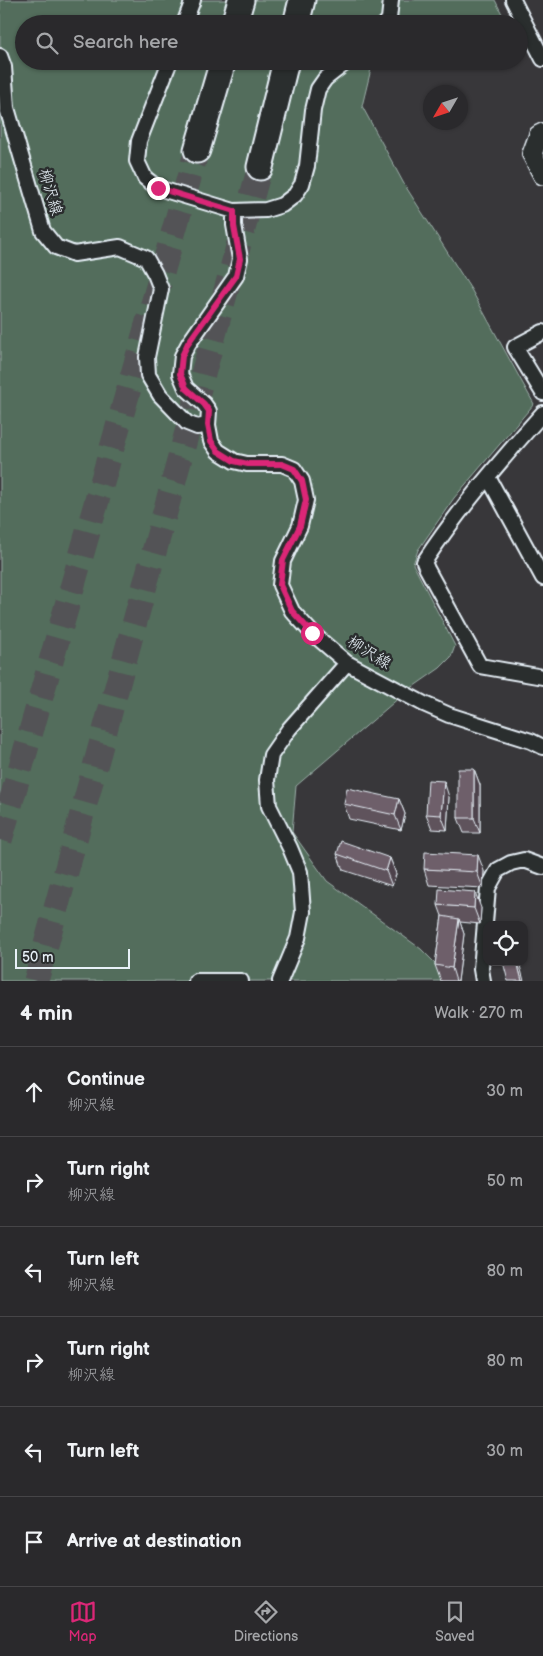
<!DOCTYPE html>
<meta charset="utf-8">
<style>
body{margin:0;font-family:"Balsamiq Sans","Klee One",sans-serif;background:#323134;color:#f1f3f6}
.controls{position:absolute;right:15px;bottom:15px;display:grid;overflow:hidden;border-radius:10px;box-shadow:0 1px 4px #0004}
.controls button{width:45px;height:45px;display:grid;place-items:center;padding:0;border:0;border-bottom:1px solid #464548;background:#2a292c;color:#f1f3f6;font:25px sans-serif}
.compass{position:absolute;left:423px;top:85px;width:45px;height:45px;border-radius:50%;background:#2a292c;box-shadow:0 1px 4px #0004;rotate:231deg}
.scale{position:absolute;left:15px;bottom:12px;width:115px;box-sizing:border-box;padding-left:5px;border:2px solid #e8f1f8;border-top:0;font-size:14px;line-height:18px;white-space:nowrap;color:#e8f1f8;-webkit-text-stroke:4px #2a2d2e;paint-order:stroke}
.stop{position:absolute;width:15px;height:15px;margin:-11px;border:4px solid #db2777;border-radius:50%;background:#fff}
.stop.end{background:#db2777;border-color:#fff;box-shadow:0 1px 5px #0008}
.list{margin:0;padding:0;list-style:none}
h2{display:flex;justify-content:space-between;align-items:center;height:65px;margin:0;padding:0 20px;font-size:21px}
h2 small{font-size:16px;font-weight:400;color:#a5a6a9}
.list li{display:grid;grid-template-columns:32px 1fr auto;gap:15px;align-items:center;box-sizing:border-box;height:90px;padding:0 20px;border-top:1px solid #464548}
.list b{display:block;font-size:19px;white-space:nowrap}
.list p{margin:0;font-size:16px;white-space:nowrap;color:#a5a6a9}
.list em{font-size:16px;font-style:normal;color:#a5a6a9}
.icon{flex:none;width:28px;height:28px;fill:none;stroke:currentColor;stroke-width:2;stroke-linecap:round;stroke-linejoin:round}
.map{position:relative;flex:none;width:543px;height:981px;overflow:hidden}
.search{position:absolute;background:#2a292c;box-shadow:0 1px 4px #0004;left:15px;right:15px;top:15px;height:55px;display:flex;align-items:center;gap:12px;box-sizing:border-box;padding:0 18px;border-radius:28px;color:#a5a6a9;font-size:19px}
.sheet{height:605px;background:#2a292c}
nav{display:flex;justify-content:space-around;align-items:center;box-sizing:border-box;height:70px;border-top:1px solid #464548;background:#2a292c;font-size:14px;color:#a5a6a9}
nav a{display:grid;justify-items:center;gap:2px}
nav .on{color:#db2777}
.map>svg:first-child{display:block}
</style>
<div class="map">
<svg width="543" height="981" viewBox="0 0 543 981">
<rect width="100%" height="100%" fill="#38373a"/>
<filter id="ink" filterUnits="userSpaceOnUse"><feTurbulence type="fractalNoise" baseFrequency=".02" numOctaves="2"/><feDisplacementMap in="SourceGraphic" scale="10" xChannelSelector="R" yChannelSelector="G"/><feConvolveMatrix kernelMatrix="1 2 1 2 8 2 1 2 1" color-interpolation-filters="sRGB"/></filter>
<g filter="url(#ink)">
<!-- green -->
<path fill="#526d5b" stroke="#9dafaa" d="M0 0H495L507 24H24V61H373L362 106 404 184 472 291 534 404 454 498 418 550 413 564 455 646 451 657 440 668 407 691 296 786 292 832 327 881 421 949 453 981H0Z"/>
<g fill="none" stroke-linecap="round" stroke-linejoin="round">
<!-- highway-tunnel -->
<path stroke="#525356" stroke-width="25" stroke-dasharray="25 12" stroke-linecap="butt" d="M0 840 197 150
M36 981 260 167"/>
<!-- street casing -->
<g stroke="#e8f1f8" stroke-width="18">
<path id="street" d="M513 0 543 59
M184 24 193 0
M385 24 389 19 391 0
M0 56 4 67 7 108 43 231 56 247 74 254 120 247 146 258 155 274 161 289 147 357 148 375 160 395 187 423 197 427 208 425
M170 61 139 141 137 161 145 178 158 188 234 211 266 210 282 205 295 195 302 184 307 166 313 110 318 89 325 79 348 61
M234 211V225L240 259 236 276 189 343 182 356 180 374 186 388 204 404 209 411 208 425 211 441 218 451 234 461 247 464H282L294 469 302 481 306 500 300 526 283 561 280 585 292 611 312 633 347 663 424 704 449 715 531 741 543 747
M543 332 515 347 543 393
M543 413C501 460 459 509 424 562L427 569 480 666 543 677
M488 477 543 578
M196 981H241
M280 981 298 938 303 912 300 872 290 848 269 806 267 780 271 755 289 729 347 663
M483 981 481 969 488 888 498 870 511 863 524 860 543 867"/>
</g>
<!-- secondary casing -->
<g stroke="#e8f1f8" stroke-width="22">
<path id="secondary" d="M543 133 539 135 532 154 543 175"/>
</g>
<!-- highway casing -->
<g stroke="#e8f1f8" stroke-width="29">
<path id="highway" d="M234 24 241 0
M296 24 302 0
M197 150 223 61
M260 167 286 61"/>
</g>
<!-- street -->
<use href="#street" stroke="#2a2d2e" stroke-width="14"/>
<!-- secondary -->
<use href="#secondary" stroke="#2a2d2e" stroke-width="19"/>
<!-- highway -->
<use href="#highway" stroke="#2a2d2e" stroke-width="25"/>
</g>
<!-- wall -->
<path fill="#5f525c" stroke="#e8f1f8" d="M474 769 480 785V833H464L458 818Z
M449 797 447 830 432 829 426 814Z
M399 799 405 814 401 830 349 819 344 804Z
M337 854 390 858 396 874 392 886 343 870Z
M424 869 484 871 483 888 429 885Z
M438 905 481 908 480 924 460 922 464 934 458 981H441L435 965 442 916Z"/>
<!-- shaded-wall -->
<path fill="#4d424b" stroke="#e8f1f8" d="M474 769 480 785V833L474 818Z
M444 781 449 797 447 830 441 815Z
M399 799 405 814 401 830 395 815Z
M478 855 484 871 483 888 477 872Z
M390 858 396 874 392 886 386 871Z
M475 892 481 908 480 924 474 908Z
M459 919 464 934 458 981H456L452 968Z
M517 962H519L524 981H522Z"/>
<!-- building -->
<path fill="#6e5f6b" stroke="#e8f1f8" d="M458 769H474V818H458Z
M428 780 444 781 441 815 426 814Z
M347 788 399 799 395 815 344 804Z
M341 841 390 858 386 871 337 854Z
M425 852 478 855 477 872 424 869Z
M439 889 475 892 474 908 438 905Z
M442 916 459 919 452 968 435 965Z
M503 962H517L522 981H508Z"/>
</g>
<g fill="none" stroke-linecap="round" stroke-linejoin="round" filter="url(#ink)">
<!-- route -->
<path stroke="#db2777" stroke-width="6" d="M158 188 234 211V226L240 259 236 276 188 343 182 356 180 374 186 388 204 404 209 411 208 425 211 441 218 451 234 461 248 464H282L294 469 302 481 306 500 300 526 283 560 280 585 292 611 312 633"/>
</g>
<g text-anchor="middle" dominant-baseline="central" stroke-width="5" stroke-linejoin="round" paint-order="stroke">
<!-- street labels -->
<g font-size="16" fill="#e8f1f8" stroke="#2a2d2e">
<text transform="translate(50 192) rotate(74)">柳沢線</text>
<text transform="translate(369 653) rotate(32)">柳沢線</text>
</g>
</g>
</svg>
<div class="controls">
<button><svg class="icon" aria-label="locate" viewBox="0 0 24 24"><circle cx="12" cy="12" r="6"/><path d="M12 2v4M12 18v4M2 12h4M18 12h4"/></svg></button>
</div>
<svg class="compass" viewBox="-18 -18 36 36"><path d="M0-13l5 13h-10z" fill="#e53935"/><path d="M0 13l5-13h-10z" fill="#a5a6a9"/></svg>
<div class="scale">50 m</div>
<div class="stop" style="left:312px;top:633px"></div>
<div class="stop end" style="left:158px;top:188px"></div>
<div class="search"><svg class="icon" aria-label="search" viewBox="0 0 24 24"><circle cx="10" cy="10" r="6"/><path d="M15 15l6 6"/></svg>Search here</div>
</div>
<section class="sheet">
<h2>4 min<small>Walk · 270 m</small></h2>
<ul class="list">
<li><svg class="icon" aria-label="ahead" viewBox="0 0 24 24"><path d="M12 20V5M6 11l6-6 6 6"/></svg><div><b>Continue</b><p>柳沢線</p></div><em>30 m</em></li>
<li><svg class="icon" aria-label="right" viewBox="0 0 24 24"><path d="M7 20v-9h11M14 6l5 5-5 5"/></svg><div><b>Turn right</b><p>柳沢線</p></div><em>50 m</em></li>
<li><svg class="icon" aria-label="left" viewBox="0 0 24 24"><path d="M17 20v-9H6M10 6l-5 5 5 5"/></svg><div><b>Turn left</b><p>柳沢線</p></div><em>80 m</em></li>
<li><svg class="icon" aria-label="right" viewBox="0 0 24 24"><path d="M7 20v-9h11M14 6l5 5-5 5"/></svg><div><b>Turn right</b><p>柳沢線</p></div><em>80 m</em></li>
<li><svg class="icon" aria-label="left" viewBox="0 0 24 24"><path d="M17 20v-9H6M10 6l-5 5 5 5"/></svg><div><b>Turn left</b></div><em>30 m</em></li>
<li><svg class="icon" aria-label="arrive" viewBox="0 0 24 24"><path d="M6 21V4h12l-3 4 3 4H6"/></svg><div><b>Arrive at destination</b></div></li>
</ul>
</section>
<nav>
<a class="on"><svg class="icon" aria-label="map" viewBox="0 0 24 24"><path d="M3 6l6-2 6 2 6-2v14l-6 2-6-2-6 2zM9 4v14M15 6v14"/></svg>Map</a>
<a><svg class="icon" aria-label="directions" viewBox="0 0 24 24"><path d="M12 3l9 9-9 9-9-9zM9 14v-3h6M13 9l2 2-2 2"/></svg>Directions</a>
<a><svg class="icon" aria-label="saved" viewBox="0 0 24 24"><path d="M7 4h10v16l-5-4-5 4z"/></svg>Saved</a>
</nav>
